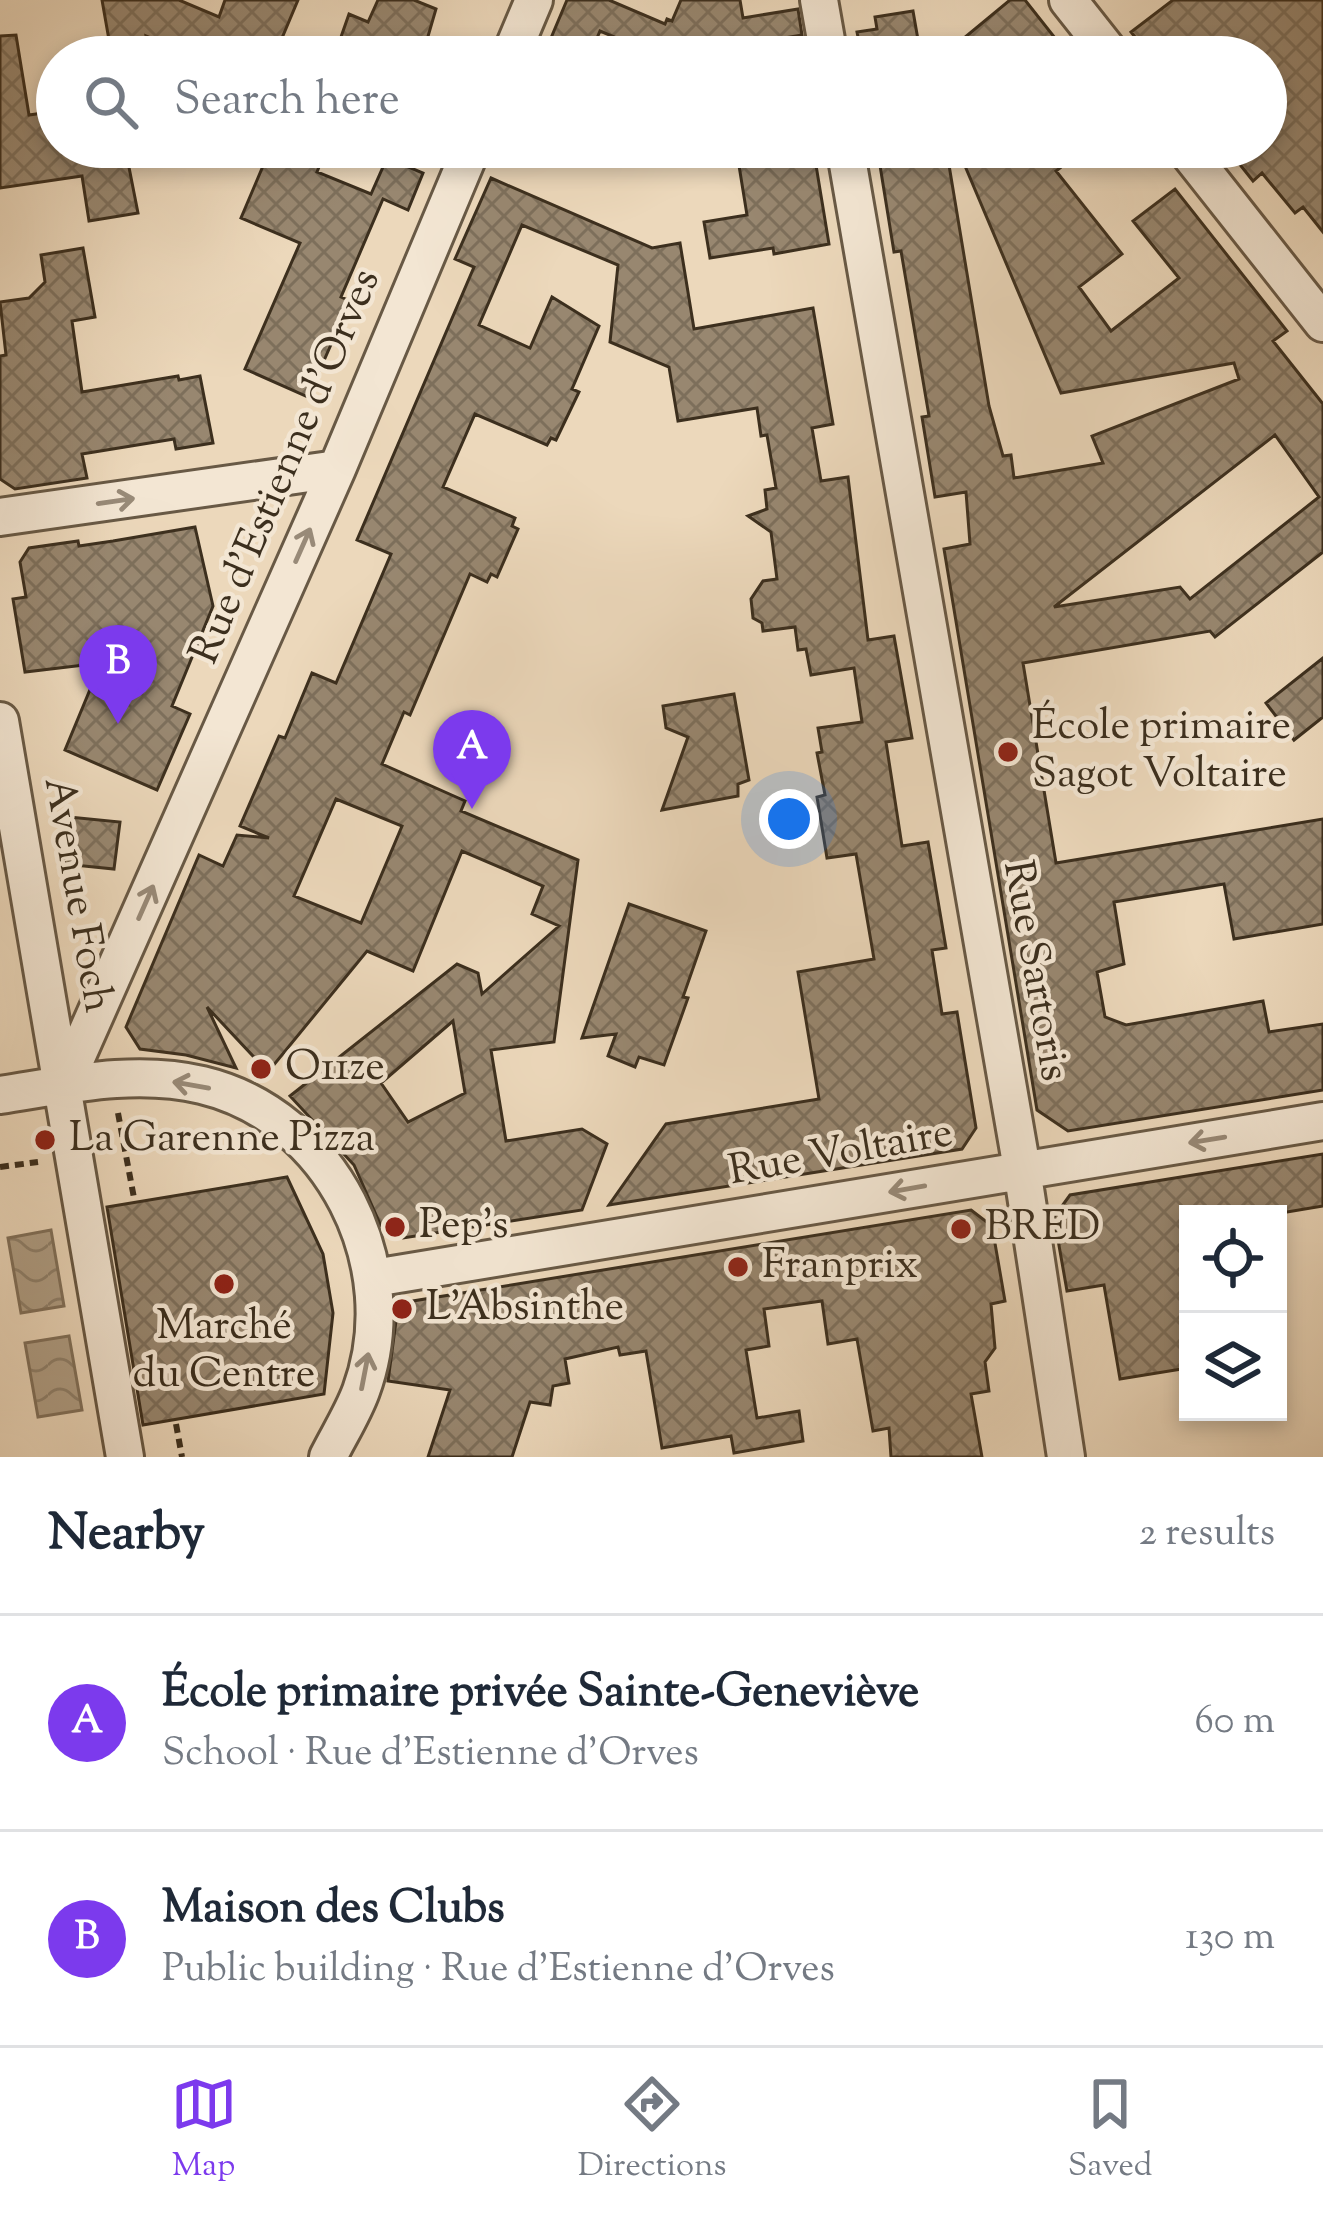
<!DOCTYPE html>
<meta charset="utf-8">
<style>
body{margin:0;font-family:"Sorts Mill Goudy",serif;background:#f6f6f7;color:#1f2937}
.controls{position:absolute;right:36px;bottom:36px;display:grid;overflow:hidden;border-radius:0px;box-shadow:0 6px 18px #0003}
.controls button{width:108px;height:108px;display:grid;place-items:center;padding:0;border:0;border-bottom:3px solid #e0e1e3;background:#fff;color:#1f2937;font:60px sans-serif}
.you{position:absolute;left:789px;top:819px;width:42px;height:42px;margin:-30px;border:9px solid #fff;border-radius:50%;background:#1a73e8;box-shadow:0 0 0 18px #1a73e833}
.badge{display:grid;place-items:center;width:78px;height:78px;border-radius:50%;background:#7c3aed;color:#fff;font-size:39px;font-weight:700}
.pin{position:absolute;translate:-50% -99px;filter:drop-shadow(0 3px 6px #0008)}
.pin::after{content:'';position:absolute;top:63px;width:42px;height:36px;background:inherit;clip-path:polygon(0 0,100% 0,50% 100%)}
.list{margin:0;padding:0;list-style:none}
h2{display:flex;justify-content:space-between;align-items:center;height:156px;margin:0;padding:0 48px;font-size:51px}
h2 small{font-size:39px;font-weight:400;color:#747a83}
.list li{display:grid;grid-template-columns:78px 1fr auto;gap:36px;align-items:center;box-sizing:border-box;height:216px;padding:0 48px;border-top:3px solid #e0e1e3}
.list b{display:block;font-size:45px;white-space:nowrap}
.list p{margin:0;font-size:39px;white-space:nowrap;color:#747a83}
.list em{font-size:39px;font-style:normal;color:#747a83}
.icon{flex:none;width:66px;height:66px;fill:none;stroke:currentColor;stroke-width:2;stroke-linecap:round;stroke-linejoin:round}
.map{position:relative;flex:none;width:1323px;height:1457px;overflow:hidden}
.search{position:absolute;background:#fff;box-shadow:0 6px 18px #0003;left:36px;right:36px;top:36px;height:132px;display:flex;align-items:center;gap:30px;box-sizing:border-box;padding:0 42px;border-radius:66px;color:#747a83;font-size:45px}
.sheet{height:588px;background:#fff}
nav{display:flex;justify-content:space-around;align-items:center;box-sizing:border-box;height:168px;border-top:3px solid #e0e1e3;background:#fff;font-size:33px;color:#747a83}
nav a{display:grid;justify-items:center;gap:6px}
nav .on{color:#7c3aed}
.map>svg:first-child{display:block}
</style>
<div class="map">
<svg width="1323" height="1457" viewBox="0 0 1323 1457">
<defs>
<pattern id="water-waves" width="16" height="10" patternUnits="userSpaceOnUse" patternTransform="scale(3)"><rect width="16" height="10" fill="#b09f86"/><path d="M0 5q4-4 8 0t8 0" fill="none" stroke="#90826d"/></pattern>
<pattern id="building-cross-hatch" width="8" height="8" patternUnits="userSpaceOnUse" patternTransform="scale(3)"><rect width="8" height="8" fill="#988770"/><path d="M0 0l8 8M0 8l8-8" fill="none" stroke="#7d6f5b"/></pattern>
</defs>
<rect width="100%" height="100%" fill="#ecd8bb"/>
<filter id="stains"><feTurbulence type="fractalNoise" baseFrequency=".00167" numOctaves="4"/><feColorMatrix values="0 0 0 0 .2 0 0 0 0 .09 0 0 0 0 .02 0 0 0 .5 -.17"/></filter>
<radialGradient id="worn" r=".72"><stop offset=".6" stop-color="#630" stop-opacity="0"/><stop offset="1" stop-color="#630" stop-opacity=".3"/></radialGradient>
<!-- water -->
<path fill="url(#water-waves)" stroke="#82725c" stroke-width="3" d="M51 1230 64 1306 21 1313 8 1238Z
M69 1336 82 1410 38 1417 25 1343Z"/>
<!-- building -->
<path fill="url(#building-cross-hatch)" stroke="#3c2f1e" stroke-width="3" fill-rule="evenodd" d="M102 0H179L219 17 225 0H298L274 57H194L146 36 149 57H112Z
M378 0H414L436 9 422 57H334L349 14 368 22Z
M567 0H609L665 24 667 19 672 21 681 0H740L743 18 798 9 802 35 701 52 702 57H662L600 31 589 57H543Z
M1010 0H1025L1070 57H941Z
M1173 0H1323V232L1303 207 1295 213 1262 173 1253 181 1226 147H1266V57H1151L1131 32Z
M913 11 921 57H862L857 32 877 29 875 17Z
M16 35 29 115 57 111V147H125L138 213 89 221 82 176 0 188V36Z
M271 147H327L317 172 371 194 387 158 423 173 408 210 383 199 341 297 350 301 308 397 245 369 300 243 241 218Z
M736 147H813L829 244 774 254 773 248 710 258 704 222 747 215Z
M877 147H946L989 406 1003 456 1011 455 1014 478 1103 463 1092 436 1239 379 1234 363 1061 393 957 147H1044L1060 168 1056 171 1122 254 1079 287 1111 331 1179 278 1133 221 1175 189 1287 331 1273 341 1323 404V552L1215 637 1210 631 1023 663 1056 863 1323 819V924L1234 939 1224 884 1114 902 1124 964 1097 972 1105 1017 1126 1025 1263 1001 1269 1032 1323 1024V1090L1068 1131 1037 1110 944 549 970 544 966 492 935 497 922 417 929 416 901 251 894 252ZM1275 435 1319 497 1190 599 1180 587 1054 607Z
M491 178 652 248 680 243 694 329 813 308 833 424 812 428 821 481 848 477 868 640 894 636 912 738 886 742 902 846 928 842 946 948 932 950 942 1014 957 1012 976 1128 962 1149 609 1205 666 1124 819 1099 798 972 874 959 856 854 827 858 817 797 825 795 817 753 822 752 818 728 862 722 854 668 811 675 806 649 798 650 795 627 763 631 762 623 753 618 751 599 763 581 777 579 771 532 748 516 767 509 765 490 776 488 767 435 761 436 757 408 678 421 669 367 610 342 618 265 522 225 479 325 530 348 552 297 599 326 572 389 579 392 556 440 551 438 547 445 475 414 443 487 515 518 512 526 518 529 497 577 491 574 487 582 470 574 410 715 404 712 382 764 465 801 461 811 578 860 554 1042 491 1050 506 1141 582 1129 607 1144 582 1210 403 1238 381 1226 354 1165 290 1096 457 964 478 973 482 994 559 926 532 914 543 886 462 851 413 971 367 951 268 1072 207 1007 236 1068 186 1055 140 1049 126 1027 199 855 223 866 237 835 269 838 240 826 279 736 285 738 312 673 336 683 391 554 357 540 474 267 455 259ZM336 799 402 826 361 923 294 896ZM453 1021 465 1093 408 1122 381 1083Z
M83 248 95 317 72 321 82 392 178 376 179 380 200 376 213 443 176 449 174 439 82 454 87 478 15 489 0 479V356L6 355 0 302 29 298 45 282 41 255Z
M195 527 213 606 172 706 190 714 157 790 65 750 101 663 25 672 13 599 26 597 20 562 29 548 78 541 79 546 113 541Z
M1323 658V717L1294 740 1266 703Z
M734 694 749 780 738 784V796L662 810 688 737 666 728 663 706Z
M69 817 120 822 114 869 64 864Z
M629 904 706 931 683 997 688 998 664 1065 639 1057 635 1067 608 1056 616 1034 582 1038Z
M1323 1154V1206L1275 1214H1188V1368L1120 1379 1104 1285 1067 1291 1054 1217 1070 1195Z
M287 1177 323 1254 333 1313 324 1394 143 1425 107 1207Z
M971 1210 992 1226 1005 1301 991 1304 995 1348 985 1362 989 1391 971 1394 982 1457H891L889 1428 873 1431 857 1339 828 1344 822 1301 764 1309 769 1346 746 1350 757 1418 799 1411 803 1441 734 1453 731 1436 662 1448 646 1351 620 1355 618 1347 565 1359 569 1383 553 1386 550 1405 530 1402 512 1457H428L450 1390 388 1381 396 1321 413 1301Z"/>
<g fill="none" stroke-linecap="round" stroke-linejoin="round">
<!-- minor casing -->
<g stroke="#685945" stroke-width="42">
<path id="minor" d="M819 0 829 57
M1068 0 1113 57
M510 57 534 0
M845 147 1022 1169 1066 1457
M1184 147 1323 323
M0 517 337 469
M0 721 125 1457
M64 1085 337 469 472 147
M0 1095C66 1085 135 1069 202 1085 332 1116 407 1266 361 1391 353 1413 339 1435 328 1457
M374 1278 1323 1121"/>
</g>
<!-- path -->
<path stroke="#3c2f1e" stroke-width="6" stroke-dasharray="9 6" stroke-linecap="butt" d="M118 1113 134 1198
M0 1167 38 1162
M176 1424 182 1457"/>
<!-- minor -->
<use href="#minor" stroke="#f3e6d3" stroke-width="36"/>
</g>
<!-- one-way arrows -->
<defs><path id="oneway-shaft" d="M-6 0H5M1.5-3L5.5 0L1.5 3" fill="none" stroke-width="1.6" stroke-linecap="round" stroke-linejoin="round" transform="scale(3)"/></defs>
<g stroke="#988a78">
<use href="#oneway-shaft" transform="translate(116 501) rotate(-8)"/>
<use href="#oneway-shaft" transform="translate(303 545) rotate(-66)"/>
<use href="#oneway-shaft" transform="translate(146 902) rotate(-66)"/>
<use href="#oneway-shaft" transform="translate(191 1085) rotate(-170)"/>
<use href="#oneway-shaft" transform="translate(1207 1140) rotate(171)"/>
<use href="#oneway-shaft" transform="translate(907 1189) rotate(170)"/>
<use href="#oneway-shaft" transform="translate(365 1371) rotate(-79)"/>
</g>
<!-- markers -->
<g fill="#8f2418" stroke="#f3e6d3" stroke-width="4.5">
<circle cx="1008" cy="752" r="12"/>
<circle cx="261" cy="1069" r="12"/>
<circle cx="45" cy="1140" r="12"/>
<circle cx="395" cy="1227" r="12"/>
<circle cx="961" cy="1229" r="12"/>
<circle cx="738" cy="1267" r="12"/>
<circle cx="224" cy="1284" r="12"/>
<circle cx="402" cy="1309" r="12"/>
</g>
<g text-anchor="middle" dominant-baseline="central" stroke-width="9" stroke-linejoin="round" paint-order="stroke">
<!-- street labels -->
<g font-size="42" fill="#3c2f1e" stroke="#f3e6d3">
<text transform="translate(287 467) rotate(-67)">Rue d'Estienne d'Orves</text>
<text transform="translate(76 895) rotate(80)">Avenue Foch</text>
<text transform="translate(1034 971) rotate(80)">Rue Sartoris</text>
<text transform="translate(841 1154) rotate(-10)">Rue Voltaire</text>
</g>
<!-- poi labels -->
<g font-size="42" fill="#3c2f1e" stroke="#f3e6d3" text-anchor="start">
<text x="1032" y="728">École primaire<tspan x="1032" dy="48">Sagot Voltaire</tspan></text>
<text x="285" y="1069">O11ze</text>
<text x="69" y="1140">La Garenne Pizza</text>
<text x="419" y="1227">Pep's</text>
<text x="985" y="1229">BRED</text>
<text x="762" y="1267">Franprix</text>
<text x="426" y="1309">L'Absinthe</text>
<text x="224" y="1328" text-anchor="middle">Marché<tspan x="224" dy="48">du Centre</tspan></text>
</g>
</g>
<rect width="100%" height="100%" filter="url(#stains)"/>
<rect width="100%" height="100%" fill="url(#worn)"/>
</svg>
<div class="controls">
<button><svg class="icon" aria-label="locate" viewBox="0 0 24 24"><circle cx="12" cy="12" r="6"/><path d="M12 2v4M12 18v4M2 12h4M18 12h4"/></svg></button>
<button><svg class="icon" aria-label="layers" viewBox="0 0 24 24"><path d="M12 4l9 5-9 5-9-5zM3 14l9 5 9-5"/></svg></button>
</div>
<div class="you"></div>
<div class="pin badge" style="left:472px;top:809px">A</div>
<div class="pin badge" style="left:118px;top:724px">B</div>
<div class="search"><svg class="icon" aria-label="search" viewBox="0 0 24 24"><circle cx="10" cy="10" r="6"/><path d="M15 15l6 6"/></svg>Search here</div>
</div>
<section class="sheet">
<h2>Nearby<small>2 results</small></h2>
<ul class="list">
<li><span class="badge">A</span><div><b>École primaire privée Sainte-Geneviève</b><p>School · Rue d'Estienne d'Orves</p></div><em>60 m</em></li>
<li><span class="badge">B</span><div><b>Maison des Clubs</b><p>Public building · Rue d'Estienne d'Orves</p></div><em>130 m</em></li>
</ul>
</section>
<nav>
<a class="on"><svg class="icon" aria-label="map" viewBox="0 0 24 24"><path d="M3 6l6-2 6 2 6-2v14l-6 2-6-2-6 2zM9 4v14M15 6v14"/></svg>Map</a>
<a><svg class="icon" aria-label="directions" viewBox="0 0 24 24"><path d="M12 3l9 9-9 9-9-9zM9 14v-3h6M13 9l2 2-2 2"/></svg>Directions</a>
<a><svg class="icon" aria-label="saved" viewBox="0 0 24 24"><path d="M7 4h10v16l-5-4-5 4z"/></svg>Saved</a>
</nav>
